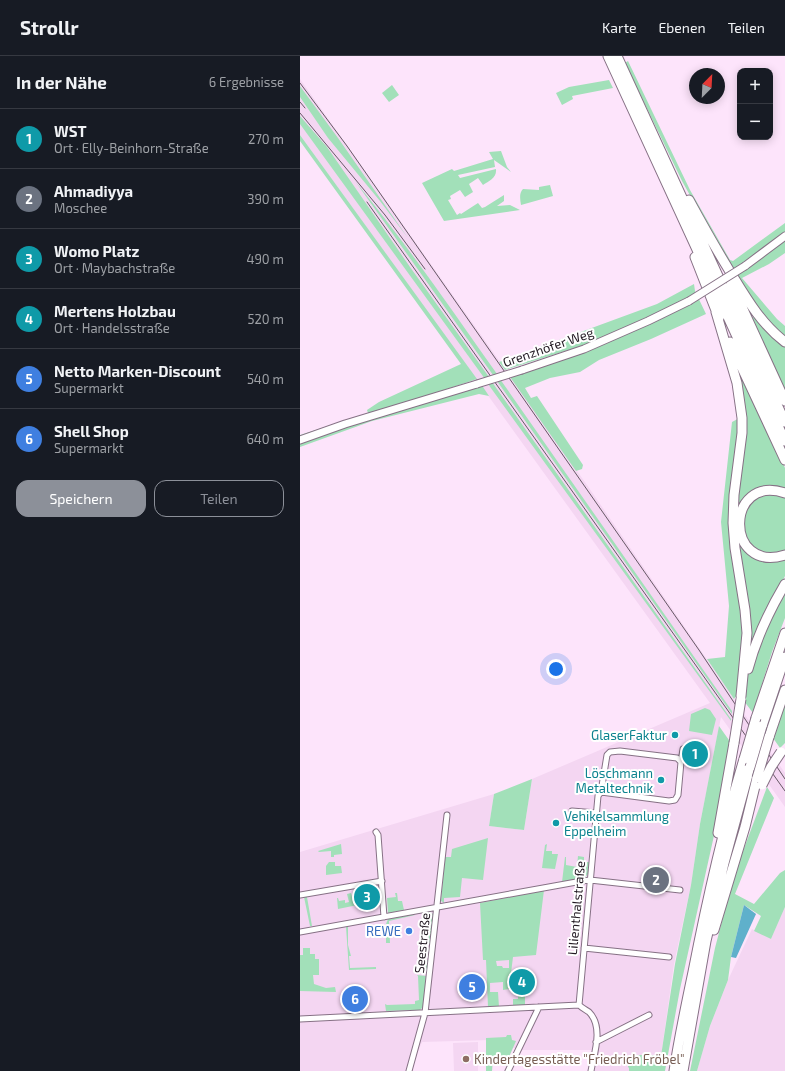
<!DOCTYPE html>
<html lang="de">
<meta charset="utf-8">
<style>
body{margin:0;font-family:"Exo 2",sans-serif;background:#242831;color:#f1f3f6}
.controls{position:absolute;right:12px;top:12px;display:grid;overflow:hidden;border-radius:8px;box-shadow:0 2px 10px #0003}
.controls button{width:36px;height:36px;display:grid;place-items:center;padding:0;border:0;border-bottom:1px solid #363941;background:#171b24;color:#f1f3f6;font:20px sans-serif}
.compass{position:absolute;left:389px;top:12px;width:36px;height:36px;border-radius:50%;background:#171b24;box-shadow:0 2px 10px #0003;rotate:24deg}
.you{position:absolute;left:256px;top:613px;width:14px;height:14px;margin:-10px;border:3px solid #fff;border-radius:50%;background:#1a73e8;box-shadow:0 0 0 6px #1a73e833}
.badge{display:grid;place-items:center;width:26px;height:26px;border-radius:50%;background:#8c9099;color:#fff;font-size:13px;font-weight:700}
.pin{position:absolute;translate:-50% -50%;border:2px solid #fff;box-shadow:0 1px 4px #0006}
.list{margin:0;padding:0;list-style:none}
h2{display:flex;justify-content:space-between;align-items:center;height:52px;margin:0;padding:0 16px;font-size:17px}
h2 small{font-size:13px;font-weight:400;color:#9ea1a6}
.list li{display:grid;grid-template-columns:26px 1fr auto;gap:12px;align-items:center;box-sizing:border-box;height:60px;padding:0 16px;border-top:1px solid #363941}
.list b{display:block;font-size:15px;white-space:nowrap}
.list p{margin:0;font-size:13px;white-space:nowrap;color:#9ea1a6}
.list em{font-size:13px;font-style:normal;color:#9ea1a6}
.actions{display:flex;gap:8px;padding:12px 16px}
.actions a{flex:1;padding:9px 0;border:1px solid #8c9099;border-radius:12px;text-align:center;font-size:14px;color:#8c9099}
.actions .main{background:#8c9099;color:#fff}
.map{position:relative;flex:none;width:485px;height:1015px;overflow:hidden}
header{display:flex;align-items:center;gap:24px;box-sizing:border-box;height:56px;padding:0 20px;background:#171b24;border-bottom:1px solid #363941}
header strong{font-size:19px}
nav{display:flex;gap:22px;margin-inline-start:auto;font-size:14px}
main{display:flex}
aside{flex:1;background:#171b24}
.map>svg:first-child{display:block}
</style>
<header>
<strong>Strollr</strong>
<nav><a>Karte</a><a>Ebenen</a><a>Teilen</a></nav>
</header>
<main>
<aside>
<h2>In der Nähe<small>6 Ergebnisse</small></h2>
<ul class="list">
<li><span class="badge" style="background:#0f9aa8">1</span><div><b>WST</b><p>Ort · Elly-Beinhorn-Straße</p></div><em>270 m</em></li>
<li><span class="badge" style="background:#6b7280">2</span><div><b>Ahmadiyya</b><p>Moschee</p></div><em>390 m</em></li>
<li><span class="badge" style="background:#0f9aa8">3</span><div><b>Womo Platz</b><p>Ort · Maybachstraße</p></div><em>490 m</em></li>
<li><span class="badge" style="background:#0f9aa8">4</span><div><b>Mertens Holzbau</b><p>Ort · Handelsstraße</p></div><em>520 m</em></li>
<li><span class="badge" style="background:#3f7fe0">5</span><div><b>Netto Marken-Discount</b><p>Supermarkt</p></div><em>540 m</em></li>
<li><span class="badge" style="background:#3f7fe0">6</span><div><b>Shell Shop</b><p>Supermarkt</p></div><em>640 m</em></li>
</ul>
<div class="actions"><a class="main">Speichern</a><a>Teilen</a></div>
</aside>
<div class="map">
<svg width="485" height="1015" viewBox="0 0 485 1015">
<rect width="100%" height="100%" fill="#fde4fb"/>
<!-- built -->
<path fill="#f4d6f2" d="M0 23 287 429 485 717V751L421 661 400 768 391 829 374 908 359 1015H294L297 994H220L190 984 122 986 110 1015H0V796L194 738 189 770 224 774 232 723 410 647 0 79Z
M485 851V1015H397L410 970 428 924 452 873 471 883Z
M178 986V1015H154L153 987Z"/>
<!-- green -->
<path fill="#a2e0b9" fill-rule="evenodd" d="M328 5 390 134 430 204 433 205 485 167V178L432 215 382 125 325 7Z
M309 24 313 32 272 40 273 43 262 49 256 37 269 31Z
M92 29 99 39 89 46 82 37Z
M0 30 38 82 108 182 80 145 28 82 0 41Z
M0 60 27 91 110 211 189 321 185 323 0 68Z
M0 79 177 323 0 382V379L68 357 67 354 79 346 161 308 0 85Z
M201 95 207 111 211 116 194 104 195 111 158 119 160 122 196 113C197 122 189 125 183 129L178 122 169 128 173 136 165 141 160 134 150 140 151 143 148 144 157 159 160 157 161 158 178 147 182 152 185 151 204 139V145L197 150 210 149 220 154 144 165 122 127 152 113 154 115 193 103 189 96Z
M55 125C106 187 151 253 197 318L193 319Z
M250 129 253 140 221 149C220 143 219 137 223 133L239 134V131Z
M485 184V197L469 208 442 222 477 263 485 270V282L470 270 436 220Z
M394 228 395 235 406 258 351 283 299 304 280 316 250 322 225 332 231 342 237 340 283 409 282 413 276 415 210 321 300 284 205 314 199 306 357 248Z
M448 258 458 264 485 289V337Z
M433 298 485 412V520L480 530 437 639 434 643 407 603 425 601 429 550 421 466 432 366 445 359Z
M200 323 432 655V658L197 325Z
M192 326 431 663V665L188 328Z
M181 328 189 340 179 338 72 365 0 391V387L30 375Z
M485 533V562L472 596 453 657 444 645 448 618 457 591Z
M485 643V687L480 692 473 682Z
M405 652 410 654 416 663 412 679 389 675 391 658Z
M419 670 431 687 415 775 380 933 365 1015H329V1012L328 1011 329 1003 335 1002V999H360L361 1000 375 908 391 829 400 768Z
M232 723 224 774 189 770 194 738Z
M467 731 474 742 435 838 454 848 480 817 485 814V851L471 883 454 875 461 860 444 849 431 901 428 924 410 970 397 1015H390L415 892 434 819Z
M188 782 183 824 162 822 160 841 144 842V847L141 845 145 801H151L152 793Z
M41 788 42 798 34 799V801H31V795L19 796 18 795Z
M247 788 246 795H252V798H258L255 813 242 812 245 789Z
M278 800 284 801V806H289V816L285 822 262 826 265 801H266V809L277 811Z
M29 806H35V810H41L42 817 26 819V810Z
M244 834 236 899 213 901 209 933 203 934V926L190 927V936H198L199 951H188L186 904H183L180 847ZM209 904V912H203L202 910H197L196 905Z
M51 837 54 849 82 844 38 853 37 842H38L39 845 45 844V847L49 846 47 838Z
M95 837H97L98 845H102L104 854 88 857 87 842 96 841Z
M4 841H7L12 870H10Z
M127 856H130L133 858 127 914H126L125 904H128L129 889Z
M114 858 115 859 89 865 90 887H86V868L88 863Z
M48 870V889L51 900H49L50 912 76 911V913L49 914 46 871Z
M3 892H10V898H15V903H19V919H13L14 928 26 932 35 931 36 936 0 935V899H3Z
M117 919 126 920 123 951 120 954 86 955 85 948 87 949 115 948V945L119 944 118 920Z
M218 940H225V950H213V943H218Z
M207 979H211L212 984 216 985 209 1001 204 1002 193 1003 192 1015H186V982L206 981Z"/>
<!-- water -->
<path fill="#5fb0cb" d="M444 849 456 858 436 902 431 901Z"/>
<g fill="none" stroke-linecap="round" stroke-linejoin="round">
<!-- minor casing -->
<g stroke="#867185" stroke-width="7">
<path id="minor" d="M381 706 383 693
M272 755 296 757
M76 776 78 779 84 861
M0 839 82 825
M0 876 282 825 290 824 380 834
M284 892 369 901
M279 949 298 740 301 736 307 699 310 696 320 695 377 702 381 706 378 739 375 744 369 745 301 736
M279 949C282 952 286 954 289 956 304 971 294 998 291 1015
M0 963 279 949
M296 986 349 959
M109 1015 125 957 147 759
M208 1015 239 951"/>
</g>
<!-- secondary casing -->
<g stroke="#867185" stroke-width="9">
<path id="secondary" d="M445 210 485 180
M222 314 284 293 348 265 389 245
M0 384 45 368 177 328"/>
</g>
<!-- motorway casing -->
<g stroke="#867185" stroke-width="11">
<path id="motorway" d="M308 0 485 385
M317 0 485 366
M389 144C402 168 415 191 429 214 445 240 460 267 485 286
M395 201 419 262
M431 227 485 345
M416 256 437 327 442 362V377L434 439 433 467 435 492 445 554 447 577 441 640
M430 286 485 404
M485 437C425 417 424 518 485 499
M448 613C456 583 469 555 485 528
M456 662 485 577
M462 670 485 601
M469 681 485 634
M418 777 434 687
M414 874 445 771 457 722
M374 1015C379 982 386 949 393 916 407 844 423 773 444 703
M383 1015 406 885 424 807 450 711"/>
</g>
<!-- minor -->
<use href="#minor" stroke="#fff" stroke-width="5"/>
<!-- secondary -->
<use href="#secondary" stroke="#fff" stroke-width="7"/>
<!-- motorway -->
<use href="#motorway" stroke="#fff" stroke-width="9"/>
<!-- rail -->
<path stroke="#675966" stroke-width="1" d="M0 27 47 90 399 594 485 723
M0 46 5 52
M0 57 85 159 125 213
M67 146 485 735"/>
<!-- secondary-bridge casing -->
<g stroke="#867185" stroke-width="9" stroke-linecap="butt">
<path id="secondary-bridge" d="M389 245 445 210
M177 328 222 314"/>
</g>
<!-- motorway-bridge casing -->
<g stroke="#867185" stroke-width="11" stroke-linecap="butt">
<path id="motorway-bridge" d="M434 687 441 643
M444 703 456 662
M450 711 462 670
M457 722 469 681
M462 729 471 711 481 696"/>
</g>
<!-- secondary-bridge -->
<use href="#secondary-bridge" stroke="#fff" stroke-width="7"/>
<!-- motorway-bridge -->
<use href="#motorway-bridge" stroke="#fff" stroke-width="9"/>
</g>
<!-- markers -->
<g fill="#0f9aa8" stroke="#fff" stroke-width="1.5">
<circle cx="375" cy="679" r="4"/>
<circle cx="361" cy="724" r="4"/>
<circle cx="256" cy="767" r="4"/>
</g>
<circle fill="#3f7fe0" stroke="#fff" stroke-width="1.5" cx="109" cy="875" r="4"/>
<circle fill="#8d6e63" stroke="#fff" stroke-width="1.5" cx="166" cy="1003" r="4"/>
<g text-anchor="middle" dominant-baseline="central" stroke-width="4" stroke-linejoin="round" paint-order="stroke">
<!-- street labels -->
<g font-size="13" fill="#231a23" stroke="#fff">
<text transform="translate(248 291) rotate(-19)">Grenzhöfer Weg</text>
<text transform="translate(276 852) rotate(-85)">Lilienthalstraße</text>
<text transform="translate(122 887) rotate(-84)">Seestraße</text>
</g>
<!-- culture labels -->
<g font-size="13" fill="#0d838f" stroke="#fff" text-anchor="end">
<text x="367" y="679">GlaserFaktur</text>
<text x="353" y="717">Löschmann<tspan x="353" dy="15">Metaltechnik</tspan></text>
<text x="264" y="760" text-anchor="start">Vehikelsammlung<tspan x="264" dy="15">Eppelheim</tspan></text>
</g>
<!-- shop labels -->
<g font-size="13" fill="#366cbe" stroke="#fff" text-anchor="end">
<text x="101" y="875">REWE</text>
</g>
<!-- education labels -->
<g font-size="13" fill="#785e54" stroke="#fff" text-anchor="start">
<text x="174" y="1003">Kindertagesstätte "Friedrich Fröbel"</text>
</g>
</g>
</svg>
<div class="controls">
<button>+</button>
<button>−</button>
</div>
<svg class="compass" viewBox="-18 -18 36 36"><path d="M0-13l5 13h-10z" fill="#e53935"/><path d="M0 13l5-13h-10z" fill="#9ea1a6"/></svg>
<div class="you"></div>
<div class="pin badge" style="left:395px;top:698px;background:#0f9aa8">1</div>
<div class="pin badge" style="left:356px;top:824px;background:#6b7280">2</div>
<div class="pin badge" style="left:67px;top:841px;background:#0f9aa8">3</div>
<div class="pin badge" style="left:222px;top:926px;background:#0f9aa8">4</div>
<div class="pin badge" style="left:172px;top:931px;background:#3f7fe0">5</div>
<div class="pin badge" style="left:55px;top:943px;background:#3f7fe0">6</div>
</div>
</main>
